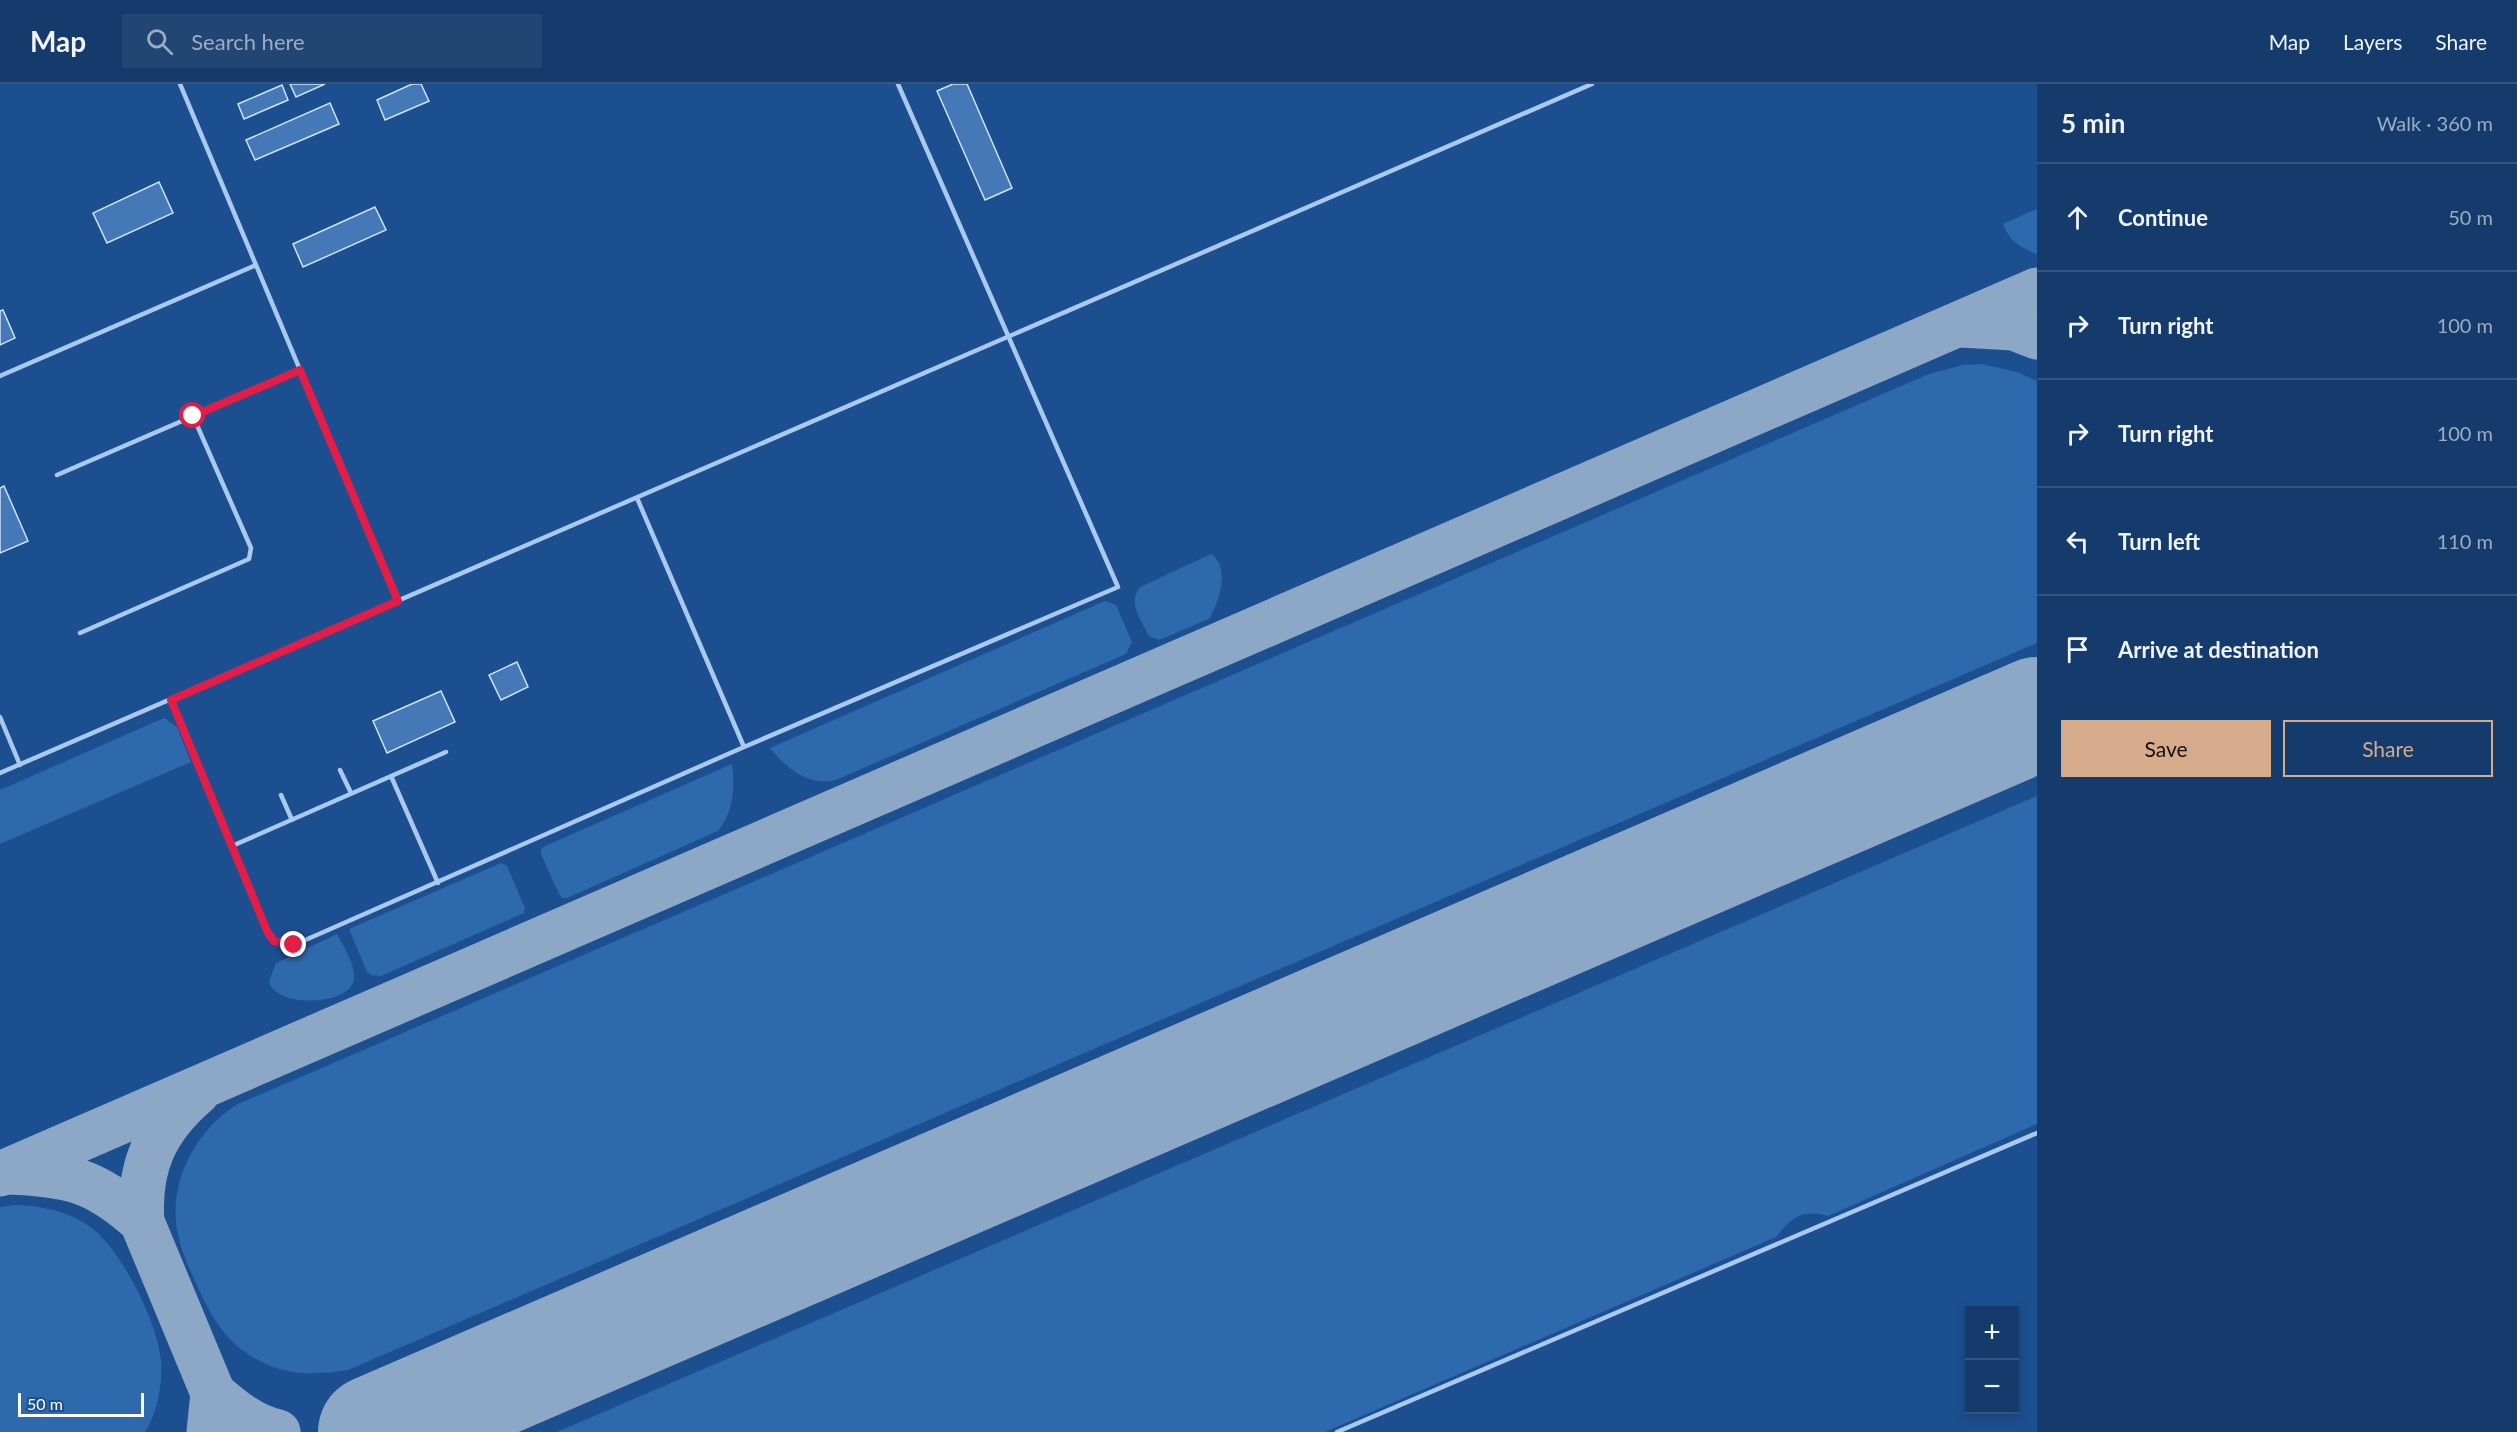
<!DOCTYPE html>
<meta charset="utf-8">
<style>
body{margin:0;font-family:Lato,sans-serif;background:#214673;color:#f1f3f6}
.controls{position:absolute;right:18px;bottom:18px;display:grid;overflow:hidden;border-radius:0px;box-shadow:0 3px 9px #0003}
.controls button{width:54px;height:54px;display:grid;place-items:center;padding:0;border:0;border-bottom:2px solid #33557e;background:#143b6b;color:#f1f3f6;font:30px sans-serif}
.scale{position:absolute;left:18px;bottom:15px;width:126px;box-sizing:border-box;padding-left:6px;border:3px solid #fff;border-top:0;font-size:16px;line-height:21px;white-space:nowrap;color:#fff;-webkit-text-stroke:4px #1b4f8f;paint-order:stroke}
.stop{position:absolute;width:18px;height:18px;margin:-14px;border:4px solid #e11d48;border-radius:50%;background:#fff}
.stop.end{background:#e11d48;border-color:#fff;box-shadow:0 2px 6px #0008}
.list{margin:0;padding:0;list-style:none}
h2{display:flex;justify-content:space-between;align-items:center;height:78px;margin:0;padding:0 24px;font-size:26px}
h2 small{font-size:20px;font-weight:400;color:#9dadc1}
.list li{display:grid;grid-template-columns:39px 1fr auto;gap:18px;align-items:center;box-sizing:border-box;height:108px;padding:0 24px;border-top:2px solid #33557e}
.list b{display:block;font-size:22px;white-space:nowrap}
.list em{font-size:20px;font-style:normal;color:#9dadc1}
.actions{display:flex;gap:12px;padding:18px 24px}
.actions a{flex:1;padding:14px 0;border:2px solid #d6ab8b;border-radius:0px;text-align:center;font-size:21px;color:#d6ab8b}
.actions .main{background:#d6ab8b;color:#111}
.icon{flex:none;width:33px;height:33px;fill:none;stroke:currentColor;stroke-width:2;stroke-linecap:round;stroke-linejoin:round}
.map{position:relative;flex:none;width:2037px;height:1348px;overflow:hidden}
header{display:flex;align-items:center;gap:36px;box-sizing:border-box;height:84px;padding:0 30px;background:#143b6b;border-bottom:2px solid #33557e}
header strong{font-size:28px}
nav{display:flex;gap:33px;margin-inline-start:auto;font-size:21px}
.search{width:420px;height:54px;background:#214673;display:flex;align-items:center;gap:15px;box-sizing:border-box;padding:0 21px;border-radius:0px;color:#9dadc1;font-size:22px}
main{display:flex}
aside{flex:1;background:#143b6b}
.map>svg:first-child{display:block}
</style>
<header>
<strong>Map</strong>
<div class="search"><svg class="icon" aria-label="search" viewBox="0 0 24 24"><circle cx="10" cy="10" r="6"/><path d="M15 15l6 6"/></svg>Search here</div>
<nav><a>Map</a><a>Layers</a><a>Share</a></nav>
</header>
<main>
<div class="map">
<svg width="2037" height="1348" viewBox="0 0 2037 1348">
<rect width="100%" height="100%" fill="#1b4f8f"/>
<!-- green -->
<path fill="#2e69ad" d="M2037 125V170C2022 165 2008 156 2003 140Z
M1981 280 2017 288 2037 297V559L348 1286C317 1291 288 1292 260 1277 229 1262 213 1236 199 1206 191 1188 182 1170 178 1151 167 1101 194 1048 236 1021L1929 290 1963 281Z
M1211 470C1231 484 1219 518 1209 535L1159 556 1149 552C1141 536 1127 518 1140 503Z
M1105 517 1116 521 1132 558 1126 570 836 696C809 703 786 684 770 664Z
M164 634 177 643 191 678 0 760V706Z
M732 680C735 704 734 727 718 747L567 814H562L559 810 541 770V765L545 762Z
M2037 712V1040L1828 1132C1802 1125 1792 1133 1776 1153L1325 1348H557Z
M501 779 507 782 525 824 524 829 381 892 372 891 367 888 349 845Z
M337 850C343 862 355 879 354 894 354 921 275 926 269 897L276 879Z
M16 1121C42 1122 67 1127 89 1142 121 1164 158 1239 161 1277 163 1299 157 1330 145 1348H0V1123Z"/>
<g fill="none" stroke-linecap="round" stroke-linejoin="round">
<!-- taxiway -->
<path stroke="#8da7c7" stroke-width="45" d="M1961 241 2014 244 2037 253
M7 1088C68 1090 96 1096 142 1138 138 1083 155 1045 197 1009
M0 1090 2037 206
M142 1138 213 1309
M209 1348 213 1309C232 1326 252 1342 278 1348"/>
<!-- runway -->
<path stroke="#8da7c7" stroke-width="114" d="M375 1348 2037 630"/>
</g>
<!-- building -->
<path fill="#4478b7" stroke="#cfe3fa" stroke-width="1.5" d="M290 0H325L296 13Z
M412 0H421L429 17 385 36 377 16Z
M953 0H967L1012 104 985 116 937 7Z
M282 1 288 16 244 35 238 20Z
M330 19 339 40 255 76 246 56Z
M159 98 173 129 107 159 93 129Z
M375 123 386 146 303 183 293 160Z
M3 226 15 254 0 261V227Z
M4 402 28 457 0 469V404Z
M517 578 528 603 501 616 489 591Z
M441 607 455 638 387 669 373 637Z"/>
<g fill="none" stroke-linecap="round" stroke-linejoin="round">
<!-- service -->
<path stroke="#a9c9ee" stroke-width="4.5" d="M180 0 397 517
M0 292 256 181
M57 391 300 286
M637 414 744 663 1118 503 898 0
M80 549 249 475 251 464 193 332
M171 616 268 849C276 859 282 860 294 861L744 663
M0 633 20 681
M340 686 351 709
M0 689 1592 0
M391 692 438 799
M281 711 292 736
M232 762 446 668
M1337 1348 2037 1049"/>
</g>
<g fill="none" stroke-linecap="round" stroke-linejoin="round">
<!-- route -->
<path stroke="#e11d48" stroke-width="8" d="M193 332 300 286 398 517 171 616 268 849 274 857 294 861"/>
</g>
</svg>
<div class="controls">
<button>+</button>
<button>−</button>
</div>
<div class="scale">50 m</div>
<div class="stop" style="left:193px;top:332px"></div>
<div class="stop end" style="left:294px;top:861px"></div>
</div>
<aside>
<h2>5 min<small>Walk · 360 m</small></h2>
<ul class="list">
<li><svg class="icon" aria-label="ahead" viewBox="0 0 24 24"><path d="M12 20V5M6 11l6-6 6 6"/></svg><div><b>Continue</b></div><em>50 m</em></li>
<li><svg class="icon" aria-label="right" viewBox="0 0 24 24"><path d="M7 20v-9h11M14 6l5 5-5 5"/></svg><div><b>Turn right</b></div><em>100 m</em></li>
<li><svg class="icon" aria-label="right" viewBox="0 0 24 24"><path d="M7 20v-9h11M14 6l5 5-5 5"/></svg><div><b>Turn right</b></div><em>100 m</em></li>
<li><svg class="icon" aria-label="left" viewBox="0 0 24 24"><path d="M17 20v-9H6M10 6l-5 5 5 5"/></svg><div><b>Turn left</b></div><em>110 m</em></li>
<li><svg class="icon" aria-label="arrive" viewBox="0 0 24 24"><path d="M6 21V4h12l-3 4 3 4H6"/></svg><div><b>Arrive at destination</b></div></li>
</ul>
<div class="actions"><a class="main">Save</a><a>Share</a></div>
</aside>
</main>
